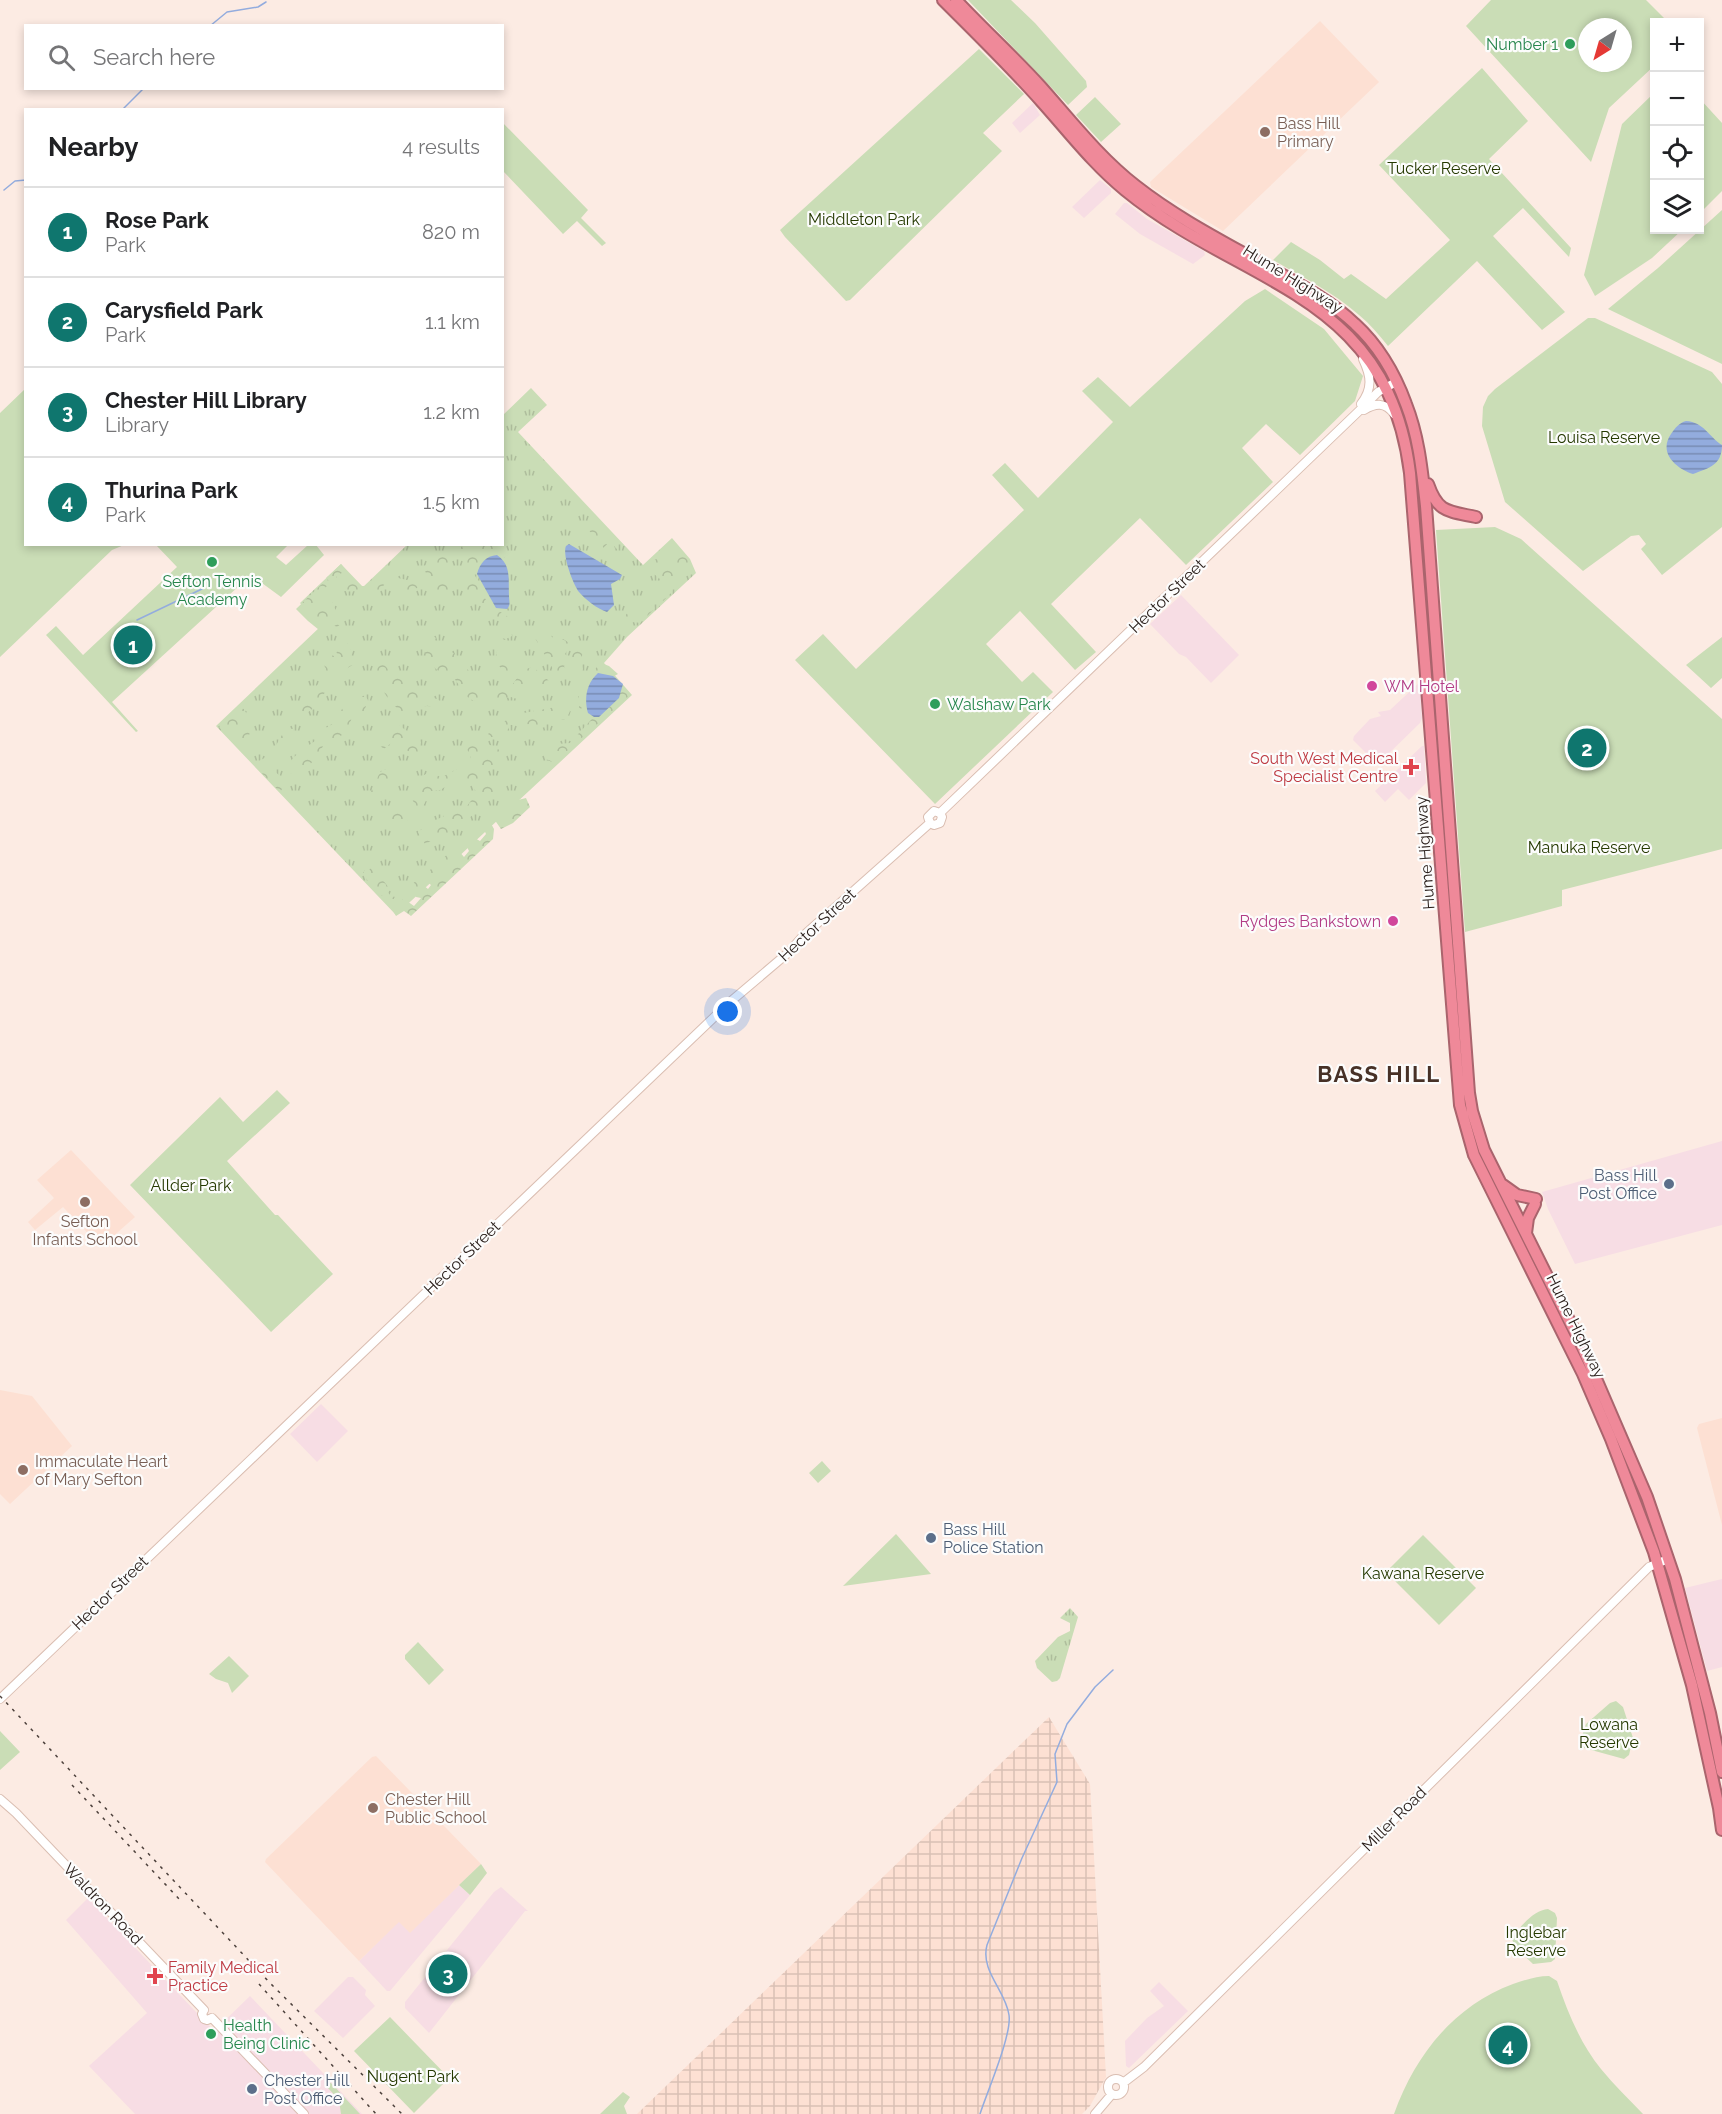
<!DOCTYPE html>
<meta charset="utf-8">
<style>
body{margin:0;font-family:Raleway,sans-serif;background:#f2f2f2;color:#202124}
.controls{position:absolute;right:18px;top:18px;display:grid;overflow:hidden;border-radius:0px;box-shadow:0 3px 9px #0003}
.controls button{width:54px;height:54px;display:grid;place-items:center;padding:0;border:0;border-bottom:2px solid #e0e0e0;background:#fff;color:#202124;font:30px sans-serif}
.compass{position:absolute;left:1578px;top:18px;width:54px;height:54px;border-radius:50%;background:#fff;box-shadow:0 3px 9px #0003;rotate:217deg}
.you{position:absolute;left:728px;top:1012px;width:21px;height:21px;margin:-15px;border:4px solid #fff;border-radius:50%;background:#1a73e8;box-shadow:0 0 0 9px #1a73e833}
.badge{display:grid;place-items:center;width:39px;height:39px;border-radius:50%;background:#0f766e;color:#fff;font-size:20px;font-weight:700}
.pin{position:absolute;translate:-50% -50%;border:3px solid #fff;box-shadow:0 2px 6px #0006}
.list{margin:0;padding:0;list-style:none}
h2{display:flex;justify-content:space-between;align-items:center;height:78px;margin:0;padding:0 24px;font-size:26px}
h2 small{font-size:20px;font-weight:400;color:#757577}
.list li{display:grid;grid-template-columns:39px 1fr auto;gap:18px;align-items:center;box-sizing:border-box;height:90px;padding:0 24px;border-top:2px solid #e0e0e0}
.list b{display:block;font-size:22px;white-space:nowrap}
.list p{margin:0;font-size:20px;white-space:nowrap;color:#757577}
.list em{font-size:20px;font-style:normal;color:#757577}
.icon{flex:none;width:33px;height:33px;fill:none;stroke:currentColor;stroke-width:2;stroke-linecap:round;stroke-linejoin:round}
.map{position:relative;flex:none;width:1722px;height:2114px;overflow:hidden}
.search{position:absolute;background:#fff;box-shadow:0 3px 9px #0003;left:24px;top:24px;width:480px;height:66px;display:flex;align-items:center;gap:15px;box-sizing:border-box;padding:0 21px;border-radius:0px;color:#757577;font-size:22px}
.panel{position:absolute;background:#fff;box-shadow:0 3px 9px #0003;left:24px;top:108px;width:480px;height:438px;border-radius:0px}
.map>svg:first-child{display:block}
</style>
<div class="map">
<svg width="1722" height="2114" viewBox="0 0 1722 2114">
<defs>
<pattern id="industrial-grid" width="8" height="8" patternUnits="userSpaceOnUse" patternTransform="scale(1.5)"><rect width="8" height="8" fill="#fde0d3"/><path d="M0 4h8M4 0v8" fill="none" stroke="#d9c0b5"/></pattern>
<pattern id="grass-tufts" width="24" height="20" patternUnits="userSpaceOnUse" patternTransform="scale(1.5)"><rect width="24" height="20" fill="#caddb6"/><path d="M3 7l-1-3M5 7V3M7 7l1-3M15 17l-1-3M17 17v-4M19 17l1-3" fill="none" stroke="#aebd9c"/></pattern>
<pattern id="forest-crowns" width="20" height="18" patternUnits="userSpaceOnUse" patternTransform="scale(1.5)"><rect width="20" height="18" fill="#caddb6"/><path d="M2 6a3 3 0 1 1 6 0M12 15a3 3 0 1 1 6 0" fill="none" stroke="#aebd9c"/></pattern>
<pattern id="water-rules" width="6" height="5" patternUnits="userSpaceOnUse" patternTransform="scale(1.5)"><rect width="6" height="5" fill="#93acde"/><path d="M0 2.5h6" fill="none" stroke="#788cb3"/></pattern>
</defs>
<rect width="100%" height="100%" fill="#fcebe3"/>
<!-- commercial -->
<path fill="#f7dde4" d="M1033 103 1040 115 1020 133 1012 123Z
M1100 180 1111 189V193L1084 218 1072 207Z
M1124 203H1127L1147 219 1204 251 1205 255 1193 264 1140 234 1115 214Z
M1181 595 1239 655 1211 683 1186 657 1179 654 1150 624Z
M1420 682 1422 718 1420 723 1379 763H1376L1353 740 1354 736 1370 719 1381 716 1378 712 1390 710Z
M1422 746H1424L1426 783 1409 800 1398 789 1385 802 1375 791Z
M1722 1141V1225L1575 1264 1548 1209 1542 1192Z
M321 1404 348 1431 317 1462 290 1434Z
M1722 1579V1667L1707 1671 1685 1588Z
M459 1885 470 1895 390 1991H387L359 1961 399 1921 410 1932Z
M501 1887 528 1911H525L429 2033 405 2008V2002L494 1892Z
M88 1898 214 2031 250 1996 362 2114H135L89 2066 147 2013 66 1920Z
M348 1977H353L366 1990 365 1995 375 2006 343 2038 314 2011Z
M1159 1982 1188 2011 1129 2068 1126 2066 1125 2041 1147 2018 1164 2006 1150 1991Z"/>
<!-- industrial -->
<path fill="url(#industrial-grid)" d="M1049 1717 1090 1784 1106 2077 1090 2106 1082 2114H637Z"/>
<!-- built -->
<path fill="#fde0d3" d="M1320 21 1379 82 1223 231 1151 187 1150 182Z
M71 1150 135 1217 101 1247 63 1207 35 1230 28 1222 54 1198 37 1180Z
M0 1390 32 1396 72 1446 10 1504 0 1494Z
M1722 1418V1525L1697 1428 1699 1424Z
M376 1756 481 1864 410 1933 399 1922 359 1961 265 1862 266 1859 372 1757Z"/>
<!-- grass -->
<path fill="url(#grass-tufts)" d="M531 388 547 405 518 432 643 565 672 538 690 559 696 573 627 637 604 663 632 695 396 915 216 726 321 626 300 603 341 564 363 587 407 545 502 544 503 415Z
M1070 1608 1078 1617 1060 1678 1057 1681 1052 1682 1037 1668 1035 1661 1058 1637 1070 1631V1623L1060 1618Z
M327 2080 332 2084 360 2114H341L339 2100 328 2088Z"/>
<!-- forest -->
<path fill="url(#forest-crowns)" d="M587 522 603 525 617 541 618 547 616 549 610 536 607 537V544L604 548 586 527Z
M465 544 501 545 509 554 505 558 498 553 491 552 475 565 474 574 481 586 478 589 490 605 508 617 512 636 504 640 502 637 504 628 501 620 493 618 474 598 458 587C468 573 463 564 460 548Z
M451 549 448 564 441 568 452 590 440 601 423 567Z
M674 552 683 553 689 560 680 581 673 586 672 592 663 601 657 595 661 580 654 574V560Z
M341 564 346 570 336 577 338 582 351 576 361 586H367L381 578 385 583 381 590 366 591 359 588 357 591C342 593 336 589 326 578Z
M419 574 425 579 417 588 404 591 391 585 394 577 407 580Z
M325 581 327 586 319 594 322 598 329 596 342 623 337 627 333 625 330 627V633L324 634 308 621 296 609Z
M642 603 650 604 655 608 640 623 634 622 629 624 632 629 629 633 625 630 622 620 632 607Z
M409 622 436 638 432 643 439 655 444 656 454 653 473 676 477 688 483 696C500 693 510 692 518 676 500 672 500 671 496 653L500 646 508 645 510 662 517 665 522 670 533 667 548 680 551 685 545 687 540 685 517 699 511 697 482 703 469 699 451 674C435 675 429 661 423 648L426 645 425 635 412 625 411 629 419 633 417 638 407 634Z
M546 628 558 646 563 639 571 644 565 654 568 657 584 644 591 650 583 654 579 660 583 669 578 674 568 664 564 666 567 673 560 676 553 669 535 638Z
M347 643 352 652 350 658 354 664 346 669 341 668 336 676 328 677 325 682 327 689 317 705 302 717 299 713 307 697 326 675V669L320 657 324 652H328L335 657 337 654 335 645Z
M380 660 388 669 412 680 426 696 437 699 446 707 440 712C429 702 420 706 409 714 391 710 380 686 374 671Z
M601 663 609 666 618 674 607 680 590 706 579 709V693L585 689 593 671Z
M621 687 626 689 628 697 567 751H556L552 762 545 759 546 749 556 744 570 743Z
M362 697H366L368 700 363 715 357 714 352 717 349 726 336 742 328 738H323L320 742 323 746C317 760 303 775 286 773L285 767 299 752 315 741 320 731 335 723 342 709 349 704H355Z
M561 706 570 711 566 720 549 717 544 720 545 727 535 730 531 724 510 725 505 735 516 743 512 750 496 737H490L488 734 513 715Z
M238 708 244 709 251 722 247 752H242L219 727Z
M383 725H399L421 742 418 752 408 751 391 743 384 749 379 745Z
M286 728 293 729 294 735 285 751 270 763 272 769 287 782 280 792 256 767V763L271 754Z
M473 736 507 754 504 761 484 769 482 772 498 792 458 828 425 844 418 832 433 821 467 806 477 793 465 775 440 790 431 791 420 812 396 829 382 826V821L390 813 407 811 414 803 411 796 422 776 428 773 442 777 465 765 471 758 463 740Z
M394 765 402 772 379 790 380 795 375 800 369 796 380 772Z
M526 798 530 807 513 823 501 829 494 819 514 801Z
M489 820 494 829 493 839 411 916 404 911 396 916 390 906 404 899 414 906 421 898 416 897 409 887 417 880 428 889 431 885 425 880 430 870 451 851 458 850 464 857 469 851 466 845 471 836 480 841 486 834 482 825Z
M371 866H376L383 874 382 879 389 888 387 891 390 895 395 897 394 899C378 898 370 885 363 873L365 870 369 871Z"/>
<!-- green -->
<path fill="#caddb6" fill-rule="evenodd" d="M968 0H1011L1035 23 1086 81 1087 87 1068 105Z
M1491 0H1646L1668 22H1654V66L1609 108 1591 162 1466 26ZM1587 27H1623V63H1587Z
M979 49 1024 94 983 133 1002 151 850 300 846 301 785 237 780 230Z
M1482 68 1528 121 1489 159 1571 248 1569 257 1523 208 1493 236 1565 312 1542 330 1477 261 1388 346C1379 335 1370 324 1359 315 1333 292 1302 277 1273 260L1291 242 1320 260 1344 279 1351 274 1386 299 1450 240 1379 165Z
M1654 93V230H1682L1652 258 1595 296 1584 275 1622 124Z
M1095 97 1121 124 1101 142 1076 115Z
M1700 99 1722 123V191L1700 213Z
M503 123 588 210 581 218 606 243 602 246 577 221 563 234 503 171Z
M1722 210V364L1608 309 1658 268Z
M1265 289 1324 329 1363 376 1355 401 1300 455 1266 424 1242 448 1273 482 1186 565 1140 518 1051 604 1096 652 1075 670 1020 611 986 644 1022 682 1033 672 1053 692 935 804 795 660 823 634 856 669 1024 510 992 475 1005 463 1038 498 1113 422 1082 391 1098 377 1130 407 1245 301Z
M1588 318H1595L1712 372 1722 384V527L1662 575 1641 549 1646 544 1639 535 1631 536 1583 571 1505 502 1482 426 1483 407 1488 396 1495 389Z
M25 389 26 544 124 545 112 550 0 657V413Z
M1495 527 1521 539 1722 719V849L1562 890V906L1465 932 1436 530Z
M156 545H288L276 557 286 565 308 545H316L324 555 281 597 251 575 112 702 138 731 136 732 46 635 56 626 83 655 177 567Z
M1722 637V678L1711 688 1686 665Z
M277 1090 290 1103 227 1161 275 1215H278L333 1274 271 1332 130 1185 220 1097 243 1122Z
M822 1461 831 1471 818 1483 809 1473Z
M896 1534 931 1574 843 1586Z
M1423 1535 1476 1588 1439 1625 1386 1572Z
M418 1642 444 1670 429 1685 405 1659V1655Z
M229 1656 249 1676 232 1693 228 1683 216 1679 209 1674Z
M1616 1701 1623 1707 1633 1738 1629 1755 1624 1759 1584 1748 1580 1742 1586 1724 1610 1703Z
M0 1731 20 1752 0 1770Z
M481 1864 487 1873 470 1895 459 1885Z
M1548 1909 1555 1913 1557 1918 1555 1959 1551 1962 1533 1964 1515 1947 1512 1939C1519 1927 1534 1910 1548 1909Z
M1549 1976 1557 1981C1568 2013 1580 2043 1601 2069 1614 2085 1629 2099 1643 2114H1394C1415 2055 1454 2006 1513 1984 1525 1980 1537 1976 1549 1976Z
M390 2017 449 2078 414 2113 354 2051Z
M623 2092 630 2097 624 2106 627 2114H600Z"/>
<!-- water -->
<path fill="url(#water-rules)" d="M1686 421C1704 422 1709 437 1722 445 1722 465 1709 468 1693 474 1676 468 1658 453 1671 434 1676 427 1679 423 1686 421Z
M569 544 622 575 620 579 611 584 614 605 607 612C597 609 585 599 579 592 573 584 562 555 566 546Z
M497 555C512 565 508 580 509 596 509 602 511 604 507 609L496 608 477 574C480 563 486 556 497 555Z
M598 673 613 676 623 684 619 698 599 717H594L588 713C584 699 586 684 598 673Z"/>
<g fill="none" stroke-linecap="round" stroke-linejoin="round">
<!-- stream -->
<path stroke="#93acde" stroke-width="1.5" d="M210 26 227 12 258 7 266 2
M122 110 144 88
M4 190 15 181 26 180
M137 620 204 588
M980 2114C987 2092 1012 2035 1009 2015 1006 1991 980 1971 987 1945L1022 1858 1057 1782 1055 1754 1067 1724 1095 1687 1113 1670"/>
<!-- secondary casing -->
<g stroke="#dabeb2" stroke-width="10">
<path id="secondary" d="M1361 404C1373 388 1371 376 1363 359
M1364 410C1376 403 1385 402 1394 414
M940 813 1360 410 1378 392 1396 382
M930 823 928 817 934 811 940 813
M930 823 934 825 940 823 942 817 940 813
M0 1699 730 1002 789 952 803 936 930 823
M0 1799 16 1813 204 2010
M204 2010 202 2014 204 2019 207 2020 212 2018
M212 2018 304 2114
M1108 2087a8 8 0 1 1 16 0a8 8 0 1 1-16 0Z
M1123 2083 1144 2067 1649 1567 1668 1559
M1095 2114 1112 2094"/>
</g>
<!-- highway casing -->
<g stroke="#aa646d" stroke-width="14">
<path id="highway" d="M943 0C976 33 1010 66 1041 101 1068 131 1093 164 1125 190 1243 287 1387 290 1410 473L1460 1105 1474 1155 1583 1374 1611 1439 1654 1552 1692 1685 1719 1808 1722 1830
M956 0C984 30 1015 58 1042 88 1072 122 1100 158 1136 186 1178 219 1226 243 1272 269 1301 285 1331 301 1355 324 1378 345 1395 374 1406 404 1419 437 1422 471 1426 506L1469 1093 1472 1111 1484 1150 1581 1344 1647 1497 1675 1579 1710 1713 1722 1772
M1428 484C1438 513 1448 511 1476 517
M1503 1185 1517 1195 1536 1199
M1526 1233 1528 1218 1535 1204"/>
</g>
<!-- secondary -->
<use href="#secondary" stroke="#fff" stroke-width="8"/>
<!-- highway -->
<use href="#highway" stroke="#ef8999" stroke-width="10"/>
<!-- rail -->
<path stroke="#4d413c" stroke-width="1.5" stroke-dasharray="3 6" stroke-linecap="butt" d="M0 1696 270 1983 402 2114
M72 1785 181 1901
M259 1984 376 2114"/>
</g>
<!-- markers -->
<g fill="#2e9e5b" stroke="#fcfcfc" stroke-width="2">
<circle cx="1570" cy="44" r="6"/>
<circle cx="212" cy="562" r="6"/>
<circle cx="935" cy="704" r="6"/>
<circle cx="211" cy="2034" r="6"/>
</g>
<g fill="#8d6e63" stroke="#fcfcfc" stroke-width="2">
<circle cx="1265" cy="132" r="6"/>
<circle cx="85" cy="1202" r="6"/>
<circle cx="23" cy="1470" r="6"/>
<circle cx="373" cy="1808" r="6"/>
</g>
<g fill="#d1479c" stroke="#fcfcfc" stroke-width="2">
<circle cx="1372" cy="686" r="6"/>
<circle cx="1393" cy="921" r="6"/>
</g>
<g fill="#e0444e" stroke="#fcfcfc" stroke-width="2">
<path d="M1408 758h6v6h6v6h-6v6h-6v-6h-6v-6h6z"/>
<path d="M152 1967h6v6h6v6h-6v6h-6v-6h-6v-6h6z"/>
</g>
<g fill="#5c6f8a" stroke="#fcfcfc" stroke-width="2">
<circle cx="1669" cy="1184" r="6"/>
<circle cx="931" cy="1538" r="6"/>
<circle cx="252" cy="2089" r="6"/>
</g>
<g text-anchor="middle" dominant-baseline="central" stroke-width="4.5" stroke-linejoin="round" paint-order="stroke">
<!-- leisure labels -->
<g font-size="16" fill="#27864d" stroke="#fcfcfc" text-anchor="start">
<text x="1558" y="44" text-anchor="end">Number 1</text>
<text x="212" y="581" text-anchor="middle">Sefton Tennis<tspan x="212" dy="18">Academy</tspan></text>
<text x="947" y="704">Walshaw Park</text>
<text x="223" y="2025">Health<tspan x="223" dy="18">Being Clinic</tspan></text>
</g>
<!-- education labels -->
<g font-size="16" fill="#785e54" stroke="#fcfcfc" text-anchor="start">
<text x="1277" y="123">Bass Hill<tspan x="1277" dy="18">Primary</tspan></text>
<text x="85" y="1221" text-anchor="middle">Sefton<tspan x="85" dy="18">Infants School</tspan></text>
<text x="35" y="1461">Immaculate Heart<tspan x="35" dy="18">of Mary Sefton</tspan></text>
<text x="385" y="1799">Chester Hill<tspan x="385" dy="18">Public School</tspan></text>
</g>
<!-- park labels -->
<g font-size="16" fill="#253900" stroke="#fcfcfc">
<text x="1444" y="168">Tucker Reserve</text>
<text x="864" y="219">Middleton Park</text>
<text x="1604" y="437">Louisa Reserve</text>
<text x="1589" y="847">Manuka Reserve</text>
<text x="191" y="1185">Allder Park</text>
<text x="1423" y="1573">Kawana Reserve</text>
<text x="1609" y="1724">Lowana<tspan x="1609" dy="18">Reserve</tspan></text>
<text x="1536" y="1932">Inglebar<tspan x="1536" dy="18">Reserve</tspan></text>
<text x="413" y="2076">Nugent Park</text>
</g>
<!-- street labels -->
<g font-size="16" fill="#2b201c" stroke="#fcfcfc">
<text transform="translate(1293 279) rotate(32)">Hume Highway</text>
<text transform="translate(1167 596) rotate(-44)">Hector Street</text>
<text transform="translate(1425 853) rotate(-94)">Hume Highway</text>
<text transform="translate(817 925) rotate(-43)">Hector Street</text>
<text transform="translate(462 1258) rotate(-44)">Hector Street</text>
<text transform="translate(1576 1326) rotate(64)">Hume Highway</text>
<text transform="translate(110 1593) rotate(-44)">Hector Street</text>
<text transform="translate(1394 1819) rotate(-45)">Miller Road</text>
<text transform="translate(103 1904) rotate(46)">Waldron Road</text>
</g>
<!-- hotel labels -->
<g font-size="16" fill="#b23c85" stroke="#fcfcfc" text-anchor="start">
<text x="1384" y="686">WM Hotel</text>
<text x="1381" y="921" text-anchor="end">Rydges Bankstown</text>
</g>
<!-- health labels -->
<g font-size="16" fill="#be3a42" stroke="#fcfcfc" text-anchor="end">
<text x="1398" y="758">South West Medical<tspan x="1398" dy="18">Specialist Centre</tspan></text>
<text x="168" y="1967" text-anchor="start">Family Medical<tspan x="168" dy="18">Practice</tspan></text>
</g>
<!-- service labels -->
<g font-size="16" fill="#4e5e75" stroke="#fcfcfc" text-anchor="start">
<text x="1657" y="1175" text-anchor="end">Bass Hill<tspan x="1657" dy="18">Post Office</tspan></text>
<text x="943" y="1529">Bass Hill<tspan x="943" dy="18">Police Station</tspan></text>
<text x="264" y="2080">Chester Hill<tspan x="264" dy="18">Post Office</tspan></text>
</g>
<!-- district labels -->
<g font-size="22" font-weight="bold" letter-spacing="1.5" fill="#473127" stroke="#fcfcfc">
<text x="1379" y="1074">BASS HILL</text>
</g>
</g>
</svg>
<div class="controls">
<button>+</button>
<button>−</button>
<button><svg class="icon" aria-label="locate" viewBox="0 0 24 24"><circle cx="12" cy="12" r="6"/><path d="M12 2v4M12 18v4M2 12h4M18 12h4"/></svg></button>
<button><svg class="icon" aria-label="layers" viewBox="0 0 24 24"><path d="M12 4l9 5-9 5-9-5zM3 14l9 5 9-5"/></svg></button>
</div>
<svg class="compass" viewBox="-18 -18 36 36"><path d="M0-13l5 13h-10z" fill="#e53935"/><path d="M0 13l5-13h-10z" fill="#757577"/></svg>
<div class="you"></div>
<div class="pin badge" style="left:133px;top:645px">1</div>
<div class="pin badge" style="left:1587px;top:748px">2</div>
<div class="pin badge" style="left:448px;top:1974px">3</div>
<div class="pin badge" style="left:1508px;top:2045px">4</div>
<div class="search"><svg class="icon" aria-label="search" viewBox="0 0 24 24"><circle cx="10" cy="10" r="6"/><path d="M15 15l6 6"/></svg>Search here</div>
<section class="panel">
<h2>Nearby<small>4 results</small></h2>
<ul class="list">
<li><span class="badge">1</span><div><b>Rose Park</b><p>Park</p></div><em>820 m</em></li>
<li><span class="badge">2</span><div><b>Carysfield Park</b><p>Park</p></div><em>1.1 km</em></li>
<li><span class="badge">3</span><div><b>Chester Hill Library</b><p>Library</p></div><em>1.2 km</em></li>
<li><span class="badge">4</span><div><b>Thurina Park</b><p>Park</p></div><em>1.5 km</em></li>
</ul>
</section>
</div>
